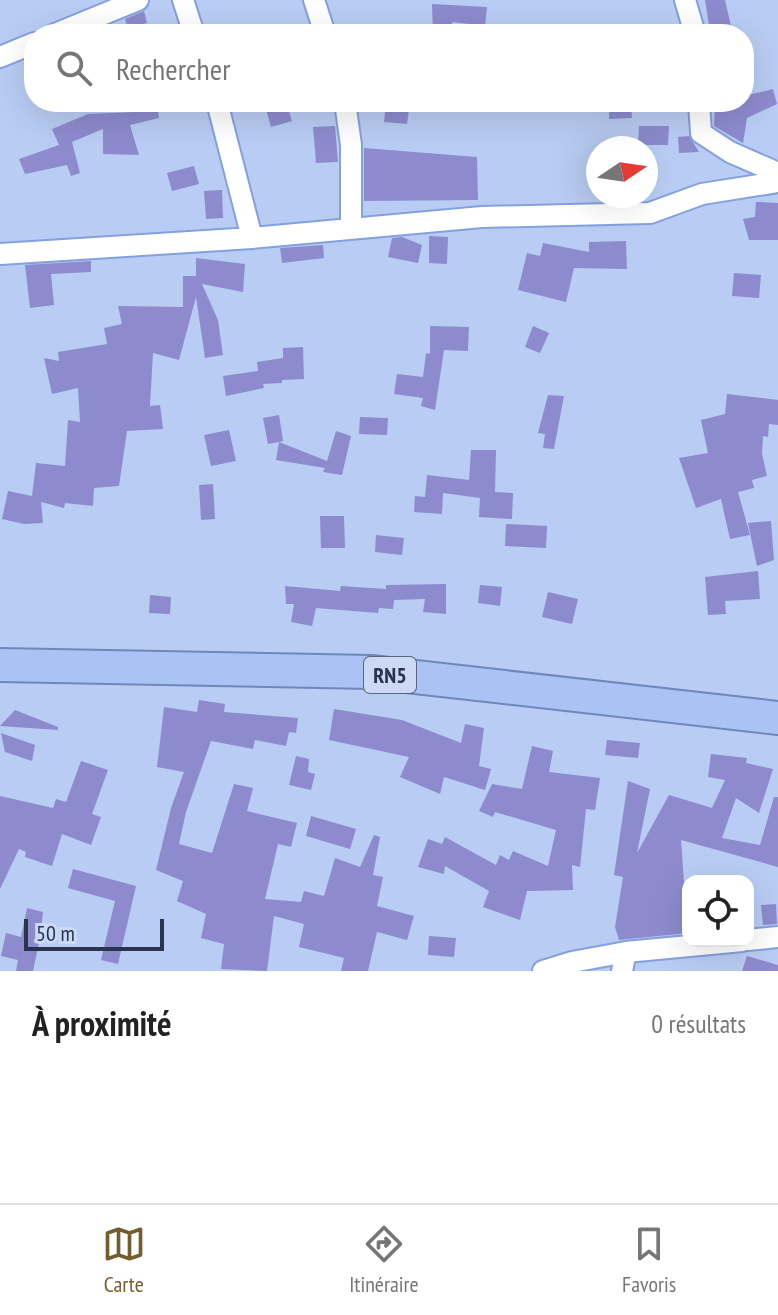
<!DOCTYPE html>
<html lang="fr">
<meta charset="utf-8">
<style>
body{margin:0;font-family:"PT Sans Narrow",sans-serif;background:#f2f2f2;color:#222}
.controls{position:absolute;right:24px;bottom:24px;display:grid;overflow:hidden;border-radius:16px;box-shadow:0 8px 32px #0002}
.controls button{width:72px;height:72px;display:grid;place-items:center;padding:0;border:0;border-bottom:2px solid #e0e0e0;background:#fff;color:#222;font:40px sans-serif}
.compass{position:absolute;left:586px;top:136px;width:72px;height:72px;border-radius:50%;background:#fff;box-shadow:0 8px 32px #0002;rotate:77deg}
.scale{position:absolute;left:24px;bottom:20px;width:140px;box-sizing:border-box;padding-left:8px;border:4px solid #29354e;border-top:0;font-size:22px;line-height:28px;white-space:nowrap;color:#29354e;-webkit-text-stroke:6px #ccd9f4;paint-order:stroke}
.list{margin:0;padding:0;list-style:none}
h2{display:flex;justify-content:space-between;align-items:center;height:104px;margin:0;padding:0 32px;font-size:34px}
h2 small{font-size:26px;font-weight:400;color:#767676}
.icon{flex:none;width:44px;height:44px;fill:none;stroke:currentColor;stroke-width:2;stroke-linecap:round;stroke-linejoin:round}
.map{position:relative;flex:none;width:778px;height:971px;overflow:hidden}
.search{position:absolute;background:#fff;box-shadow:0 8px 32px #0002;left:24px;right:24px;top:24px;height:88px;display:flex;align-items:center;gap:20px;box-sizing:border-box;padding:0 28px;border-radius:32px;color:#767676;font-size:30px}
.sheet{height:232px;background:#fff}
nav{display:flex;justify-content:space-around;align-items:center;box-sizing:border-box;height:112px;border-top:2px solid #e0e0e0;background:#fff;font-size:22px;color:#767676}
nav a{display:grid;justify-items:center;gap:4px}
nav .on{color:#745d2d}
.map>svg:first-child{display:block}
</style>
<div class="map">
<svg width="778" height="971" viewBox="0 0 778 971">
<rect width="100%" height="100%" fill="#b9ccf3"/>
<!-- building -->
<path fill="#8d8bcd" d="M705 0H725L731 26 710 31Z
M432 4 487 7 485 26 452 22 453 34H433Z
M144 11 147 23 128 29 125 19Z
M773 89 777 104 747 118 743 143 714 126 715 102H744V96Z
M264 102H286L292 121 271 127Z
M386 102H410L407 124 384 122Z
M609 102H631L632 118 609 119Z
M158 111 159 118 130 125 139 155 103 154V129L72 142 80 173 71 176 67 165 25 174 19 159 59 145 52 129 88 114Z
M335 126 338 162 316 163 313 127Z
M639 126H669L668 145H638Z
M689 136 699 152 679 153 678 137Z
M364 148 477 157 478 200 364 201Z
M194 166 199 184 172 191 167 173Z
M222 190 223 218 206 219 204 191Z
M756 202 778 203V240H749L743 219 755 217Z
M429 236 448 237 447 264 429 263Z
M402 237 422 245 418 263 388 257 392 238Z
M626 241 627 269 574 268 566 302 518 290 527 253 540 256 543 243 589 252V242Z
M323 245 324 258 282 263 280 248Z
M196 258 245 264 243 292 202 284 218 320 223 355 205 358 196 297 179 360 153 353 150 406 160 405 163 429 127 431 119 486 94 488 93 506 65 503 64 508 41 502 43 523 24 524 2 519 8 491 32 496 36 463 65 466 68 420 80 422 78 388 52 394 44 358 59 361 58 352 107 344 104 328 122 324 118 306 183 307V276H196Z
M91 261V272L51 274 54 305 30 308 25 265Z
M734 273 761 275 759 298 732 296Z
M430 326 469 327 468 351 444 350 435 410 421 406 423 398 394 394 397 374 423 377 426 353 430 354Z
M533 326 549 333 540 353 525 347Z
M303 347 304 379 282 380V383L263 384 264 388 226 396 223 376 258 371 257 362 283 358V348Z
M727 394 778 400V425L769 424 768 437 763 436 762 454 767 476 752 480 754 488 738 492 750 535 730 539 721 499 696 508 679 458 708 453 701 420 725 414Z
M548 395 564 396 554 449 543 448 545 434 538 433Z
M279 415 283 441 279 442 327 461 336 431 351 436 342 475 323 472 325 468 276 460 279 442 268 444 263 418Z
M360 417 388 418 387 435 359 434Z
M229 430 236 461 211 466 204 435Z
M471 450H496L495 492 513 493 512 519 479 517 480 498 443 493 442 514 414 512 415 496 425 497 427 475 469 480Z
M213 484 215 519 201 520 199 485Z
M320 516H344L345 548H321Z
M771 521 774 560 757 566 748 523Z
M506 524 547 526 546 548 505 546Z
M376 535 404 538 402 555 375 552Z
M758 571 760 599 725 601 726 614 708 615 705 577Z
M446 584V614L423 612 425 599 394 600 393 609 379 608 378 613 316 608 312 626 291 622 294 604H286L285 586 340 591 341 586 386 589V585Z
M480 585 502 587 500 606 478 603Z
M548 592 578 599 572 624 542 617Z
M150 595 171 597 170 614 149 613Z
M199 700 225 704 224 712 298 718 296 733 289 732 286 746 255 740 253 749 211 741 186 812 179 844 212 853 234 784 253 788 247 811 297 823 291 847 278 844 265 899 301 902 304 891 324 896 335 858 360 867 374 835 380 837 373 875 383 877 377 906 414 916 407 940 377 932 368 971H341L344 958 299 947 304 924 274 916 267 971 221 969 224 944 201 938 206 914 177 901 183 881 156 870 171 808 184 772 157 767 164 707 197 712Z
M334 709 402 720 461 743 465 724 484 728 479 766 491 769 485 790 444 777 440 794 400 777 409 757 329 740Z
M15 710 58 727V730L0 726Z
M1 733 35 745 32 761 5 752Z
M607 740 640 743 638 758 605 755Z
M532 746 553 751 549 772 600 778 595 810 586 809 580 867 572 865 573 890 527 891 520 920 483 907 489 891 445 866 444 874 418 867 428 839 442 844 445 837 496 865 500 855 509 860 513 851 548 866 556 830 495 812 493 817 479 811 492 784 522 789Z
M711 754 747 758 746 763 773 769 759 813 736 798 722 838 760 845 774 797H778V867L681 840 684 883H688V933L619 940 615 927 623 877 614 875 628 781 650 789 637 853 669 795 712 808 725 780 708 777Z
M296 756 309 759 308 772 315 774 311 790 289 785Z
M81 761 108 770 92 814 101 817 91 845 62 834 52 866 25 857 26 852 19 849 0 889V796L53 808 56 799 66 802Z
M311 816 356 829 350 849 306 836Z
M73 869 136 886 118 964 101 960 115 901 68 888Z
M776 904 777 924 763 925 761 905Z
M27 908 43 912 40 938 33 971H16L18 960 1 956 6 933 21 937Z
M429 936 456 938 454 957 428 955Z
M747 956 778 965V971H742Z"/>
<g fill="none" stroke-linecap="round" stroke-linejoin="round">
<!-- minor casing -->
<g stroke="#83a1de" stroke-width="24">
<path id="minor" d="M183 0 194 34
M314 0 325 34
M685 0 695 34
M55 34 138 0
M0 57 34 43
M217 102 252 238
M345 102 351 145V226
M699 102 701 133 730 152 778 173
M0 254 252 238 482 217 650 213 702 194 778 182
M748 940 778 937
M626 952 742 941
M543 971 572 962 626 952 622 971"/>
</g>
<!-- trunk casing -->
<g stroke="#6f87ba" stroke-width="36">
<path id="trunk" d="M0 665 371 672 778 718"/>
</g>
<!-- minor -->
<use href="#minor" stroke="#fff" stroke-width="20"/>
<!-- trunk -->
<use href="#trunk" stroke="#aac2f6" stroke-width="32"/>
</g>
<g text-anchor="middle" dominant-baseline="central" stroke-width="6" stroke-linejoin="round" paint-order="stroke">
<!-- shield labels -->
<rect fill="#ccd9f4" stroke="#5a6680" stroke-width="2" x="364" y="657" width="52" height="36" rx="6"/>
<g font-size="22" font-weight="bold" fill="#29354e">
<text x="390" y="675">RN5</text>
</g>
</g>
</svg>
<div class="controls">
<button><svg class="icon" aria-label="locate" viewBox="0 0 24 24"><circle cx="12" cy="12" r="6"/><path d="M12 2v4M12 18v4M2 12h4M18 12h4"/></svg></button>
</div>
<svg class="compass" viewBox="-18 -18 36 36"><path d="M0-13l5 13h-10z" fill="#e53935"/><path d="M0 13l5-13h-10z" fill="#767676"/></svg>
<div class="scale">50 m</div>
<div class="search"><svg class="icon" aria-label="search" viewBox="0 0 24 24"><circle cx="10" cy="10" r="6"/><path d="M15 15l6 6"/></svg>Rechercher</div>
</div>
<section class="sheet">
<h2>À proximité<small>0 résultats</small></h2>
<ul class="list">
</ul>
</section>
<nav>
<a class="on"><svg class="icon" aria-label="map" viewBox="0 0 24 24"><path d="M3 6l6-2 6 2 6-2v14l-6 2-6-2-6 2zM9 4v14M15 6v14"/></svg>Carte</a>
<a><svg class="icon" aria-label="directions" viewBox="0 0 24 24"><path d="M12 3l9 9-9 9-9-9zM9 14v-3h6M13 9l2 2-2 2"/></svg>Itinéraire</a>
<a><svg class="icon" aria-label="saved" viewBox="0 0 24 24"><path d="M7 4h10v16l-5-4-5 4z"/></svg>Favoris</a>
</nav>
